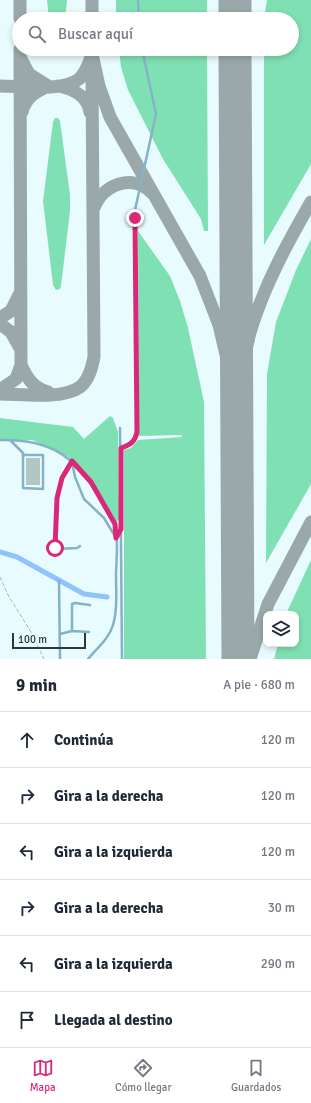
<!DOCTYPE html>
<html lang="es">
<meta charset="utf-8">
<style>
body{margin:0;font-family:Signika,sans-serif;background:#f2f2f3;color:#1f2937}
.controls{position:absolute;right:12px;bottom:12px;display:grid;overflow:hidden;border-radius:8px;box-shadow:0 2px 6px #0003}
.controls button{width:36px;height:36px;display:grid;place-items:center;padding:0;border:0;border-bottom:1px solid #e0e1e3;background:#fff;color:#1f2937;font:20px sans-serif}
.scale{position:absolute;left:12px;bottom:10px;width:74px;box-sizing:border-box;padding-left:4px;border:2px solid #2f3839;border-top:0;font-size:11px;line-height:14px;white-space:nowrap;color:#2f3839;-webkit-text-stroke:3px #e8fbfe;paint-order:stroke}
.stop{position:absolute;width:12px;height:12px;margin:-9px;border:3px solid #db2777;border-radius:50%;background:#fff}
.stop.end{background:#db2777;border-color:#fff;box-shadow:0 1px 4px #0008}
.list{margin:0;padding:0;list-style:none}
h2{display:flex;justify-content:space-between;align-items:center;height:52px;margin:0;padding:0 16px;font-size:17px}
h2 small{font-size:13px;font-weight:400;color:#747a83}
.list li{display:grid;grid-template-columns:26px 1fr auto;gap:12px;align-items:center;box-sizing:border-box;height:56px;padding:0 16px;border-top:1px solid #e0e1e3}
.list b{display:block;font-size:15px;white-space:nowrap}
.list em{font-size:13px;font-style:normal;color:#747a83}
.icon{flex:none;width:22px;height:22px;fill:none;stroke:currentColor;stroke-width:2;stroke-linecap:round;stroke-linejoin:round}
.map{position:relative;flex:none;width:311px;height:659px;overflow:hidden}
.search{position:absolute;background:#fff;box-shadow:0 2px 6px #0003;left:12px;right:12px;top:12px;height:44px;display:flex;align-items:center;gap:10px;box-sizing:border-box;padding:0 14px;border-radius:22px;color:#747a83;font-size:15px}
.sheet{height:388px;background:#fff}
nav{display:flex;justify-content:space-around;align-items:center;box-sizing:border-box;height:56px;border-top:1px solid #e0e1e3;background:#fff;font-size:11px;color:#747a83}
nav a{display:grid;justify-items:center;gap:2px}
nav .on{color:#db2777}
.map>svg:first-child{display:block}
</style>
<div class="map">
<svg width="311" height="659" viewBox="0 0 311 659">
<rect width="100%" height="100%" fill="#e8fbfe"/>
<!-- green -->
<path fill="#7fe1b3" d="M47 0H67L65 19H49Z
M116 0H207V19H116Z
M267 0H311V164L264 245V49H292V19H264Z
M119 49H207L208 231H204L201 219 163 159 128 90 121 67Z
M55 118H58L60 121 70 195V211L61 286 60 289 56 290 53 285 43 201 53 122Z
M138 231 170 276 180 301 188 328 204 402 206 659H124V450L131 448 138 440 182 437 181 435 139 436Z
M311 239V484L266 563 267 374 276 322 296 270Z
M110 416 113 418 118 432 119 519 115 524 91 482 79 467 67 456 32 440H0V418L73 427 84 439Z
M311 560V659H274L278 644H296V614H286Z"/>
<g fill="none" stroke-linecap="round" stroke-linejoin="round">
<!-- canal -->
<path stroke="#8fc3fe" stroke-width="5" d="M0 552 17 557 84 594 107 597"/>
<!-- taxiway -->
<path stroke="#9aa8aa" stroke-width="13" d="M20 0V19
M92 0V19
M236 19 240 0
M92 54 99 86 110 117 200 276 219 325 231 376 237 450
M21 59 29 74 48 86C35 92 26 97 22 112
M0 86C21 86 63 92 79 79 86 73 89 63 92 54
M58 86C73 89 87 95 90 112
M94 208C103 184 133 173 152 193
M0 318 11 311 19 295
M0 324 11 332 20 348
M21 365C27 378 33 388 48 392
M0 390 16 379 21 365 20 49
M0 394C21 394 62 400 80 387 89 380 92 367 94 357L92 78
M240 405C241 379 244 351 252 326 266 282 288 242 311 202
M250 659 268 604 311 522"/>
<!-- runway -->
<path stroke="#9aa8aa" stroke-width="33" d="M235 0V19
M235 49 238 659"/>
</g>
<!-- building -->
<path fill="#b0c7c3" d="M26 458H40V485H26Z"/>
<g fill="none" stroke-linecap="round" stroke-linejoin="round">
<!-- path -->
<path stroke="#a6b6b8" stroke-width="1" stroke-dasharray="4 2" stroke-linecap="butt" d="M0 577 8 595 31 632 44 659"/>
<!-- service -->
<path stroke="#85b2c7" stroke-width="2.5" d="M138 0 139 19
M120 428 122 659
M0 440C50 439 75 455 100 499 105 507 113 516 115 525 119 541 116 560 116 577 116 592 118 610 113 625 109 639 97 648 88 659
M10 440 23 453 24 455H43V489L23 488V453
M121 448 134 441 137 432 135 210 156 114 142 49
M72 461 62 478 57 498 55 549 77 548 80 546
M72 462 75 477 84 499 104 518 116 538 120 530
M59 581 60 659
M72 631V604L75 603 90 605
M60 634 72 631 89 632"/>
</g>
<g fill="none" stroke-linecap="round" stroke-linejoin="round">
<!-- route -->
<path stroke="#db2777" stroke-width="5" d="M55 548 57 498 62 478 72 461 91 482 115 524 116 538 121 529V448C130 445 135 442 137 432L135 218"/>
</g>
</svg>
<div class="controls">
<button><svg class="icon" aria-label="layers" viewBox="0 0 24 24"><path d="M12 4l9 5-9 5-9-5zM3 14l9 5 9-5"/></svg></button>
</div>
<div class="scale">100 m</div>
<div class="stop" style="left:55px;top:548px"></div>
<div class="stop end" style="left:135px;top:218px"></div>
<div class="search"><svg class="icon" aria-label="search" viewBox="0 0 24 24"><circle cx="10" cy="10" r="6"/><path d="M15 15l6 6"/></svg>Buscar aquí</div>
</div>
<section class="sheet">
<h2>9 min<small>A pie · 680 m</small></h2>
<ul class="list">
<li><svg class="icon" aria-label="ahead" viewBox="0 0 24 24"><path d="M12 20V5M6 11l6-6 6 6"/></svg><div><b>Continúa</b></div><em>120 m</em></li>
<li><svg class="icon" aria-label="right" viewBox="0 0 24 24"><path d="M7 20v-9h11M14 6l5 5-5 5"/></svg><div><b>Gira a la derecha</b></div><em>120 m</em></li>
<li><svg class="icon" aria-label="left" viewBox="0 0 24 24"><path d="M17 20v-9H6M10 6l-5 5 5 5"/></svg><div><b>Gira a la izquierda</b></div><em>120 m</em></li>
<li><svg class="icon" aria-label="right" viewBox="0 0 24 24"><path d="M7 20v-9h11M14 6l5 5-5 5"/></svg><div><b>Gira a la derecha</b></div><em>30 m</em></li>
<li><svg class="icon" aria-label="left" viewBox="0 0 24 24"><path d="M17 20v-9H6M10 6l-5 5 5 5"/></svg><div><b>Gira a la izquierda</b></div><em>290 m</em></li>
<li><svg class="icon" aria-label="arrive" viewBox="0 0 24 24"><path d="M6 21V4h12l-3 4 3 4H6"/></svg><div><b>Llegada al destino</b></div></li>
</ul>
</section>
<nav>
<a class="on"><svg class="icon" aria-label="map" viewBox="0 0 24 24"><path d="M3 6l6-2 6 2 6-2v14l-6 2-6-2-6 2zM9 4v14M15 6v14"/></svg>Mapa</a>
<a><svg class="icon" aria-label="directions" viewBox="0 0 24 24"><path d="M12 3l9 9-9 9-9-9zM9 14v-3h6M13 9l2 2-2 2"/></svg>Cómo llegar</a>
<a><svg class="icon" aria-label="saved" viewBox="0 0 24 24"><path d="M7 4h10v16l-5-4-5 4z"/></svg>Guardados</a>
</nav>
